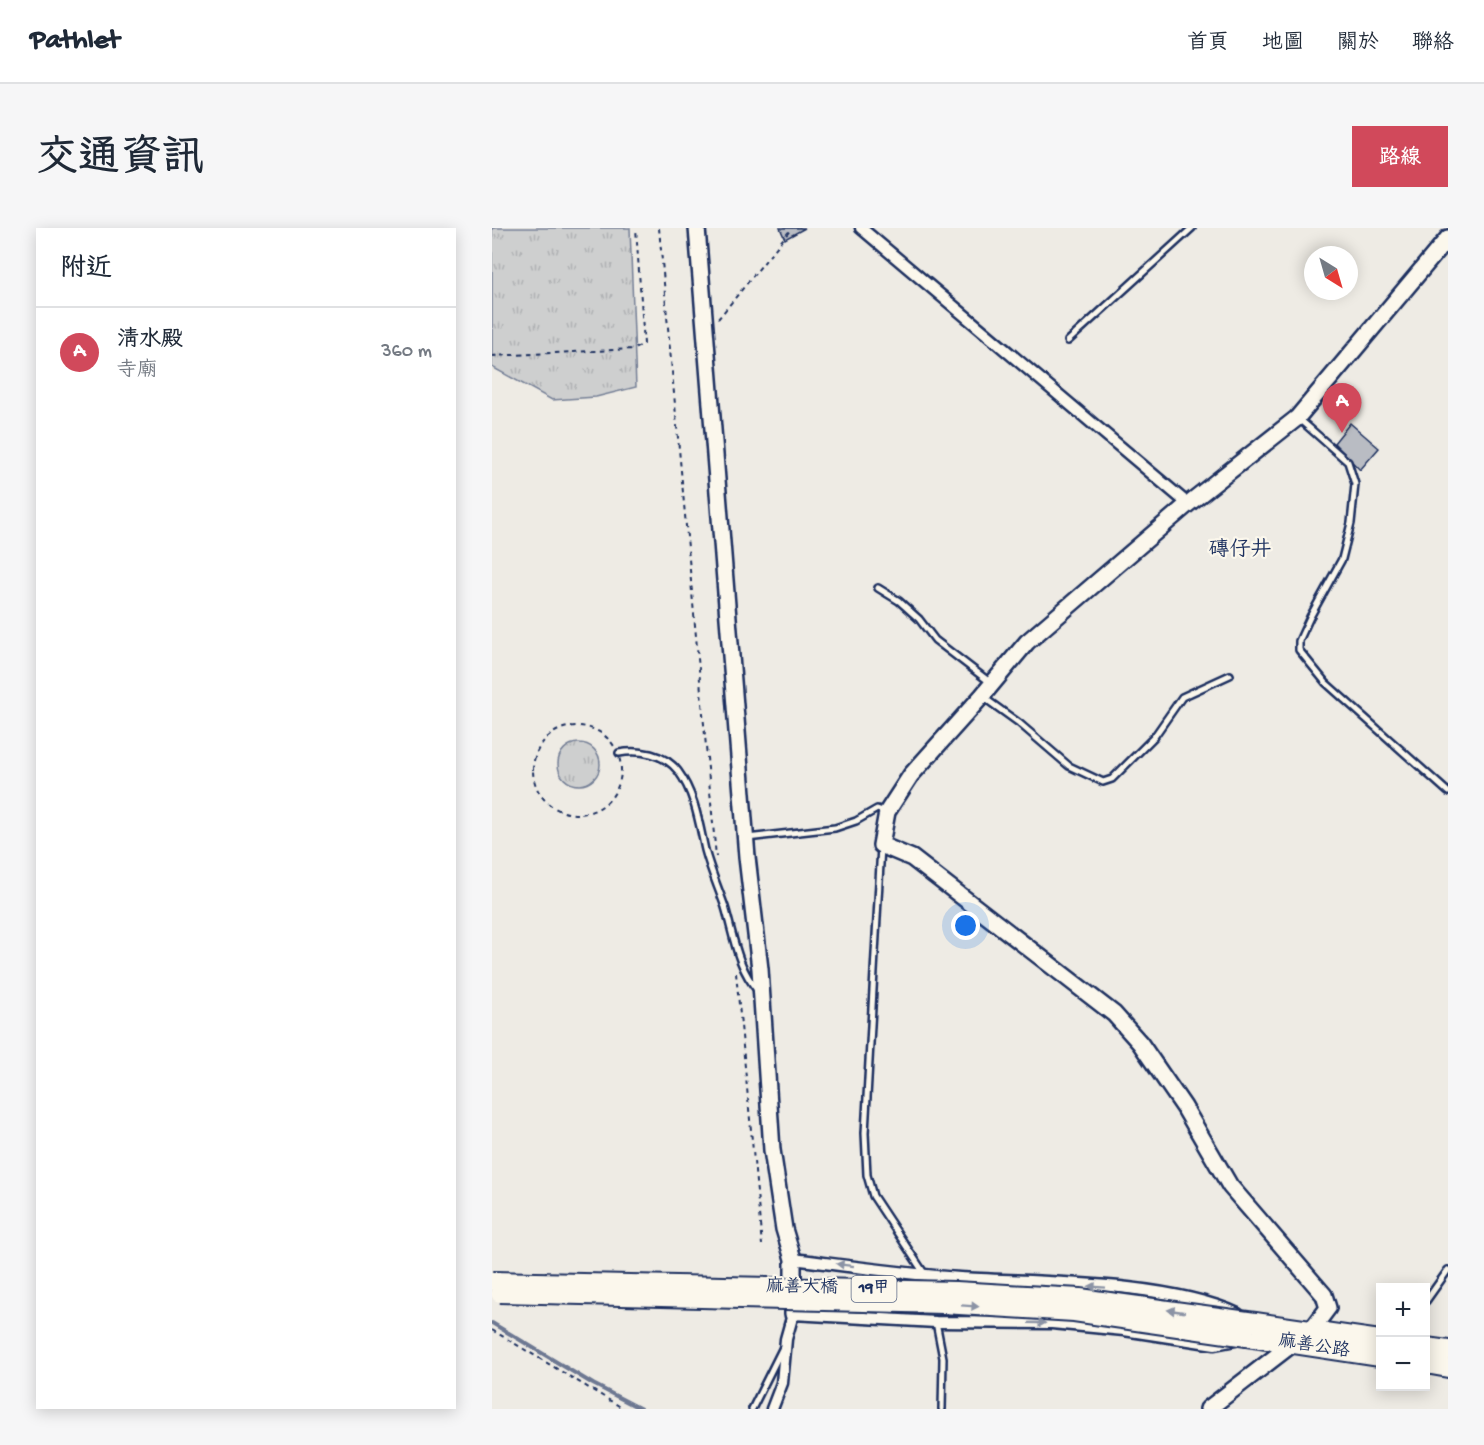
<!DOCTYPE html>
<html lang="zh-TW">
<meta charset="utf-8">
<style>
body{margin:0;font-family:"Gochi Hand","LXGW WenKai TC",sans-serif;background:#f6f6f7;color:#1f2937}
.controls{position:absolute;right:18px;bottom:18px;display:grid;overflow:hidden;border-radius:0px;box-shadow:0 3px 15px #0003}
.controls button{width:54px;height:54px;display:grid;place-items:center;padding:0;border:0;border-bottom:2px solid #e0e1e3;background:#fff;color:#1f2937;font:30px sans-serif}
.compass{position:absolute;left:812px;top:18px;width:54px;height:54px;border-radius:50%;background:#fff;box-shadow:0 3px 15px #0003;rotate:143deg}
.you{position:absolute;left:474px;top:698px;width:21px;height:21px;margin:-15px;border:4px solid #fff;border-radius:50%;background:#1a73e8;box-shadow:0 0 0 9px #1a73e833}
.badge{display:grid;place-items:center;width:39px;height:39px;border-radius:50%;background:#d1495b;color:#fff;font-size:20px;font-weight:700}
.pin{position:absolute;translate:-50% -50px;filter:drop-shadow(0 2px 3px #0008)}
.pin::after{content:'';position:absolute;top:32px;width:21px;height:18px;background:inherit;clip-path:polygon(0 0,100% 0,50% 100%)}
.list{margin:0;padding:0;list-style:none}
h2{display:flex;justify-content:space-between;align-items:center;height:78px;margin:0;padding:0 24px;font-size:26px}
h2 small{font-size:20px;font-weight:400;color:#747a83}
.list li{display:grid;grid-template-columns:39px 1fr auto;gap:18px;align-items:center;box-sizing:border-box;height:90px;padding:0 24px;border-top:2px solid #e0e1e3}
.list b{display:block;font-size:22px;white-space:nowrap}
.list p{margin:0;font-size:20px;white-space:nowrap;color:#747a83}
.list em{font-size:20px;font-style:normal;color:#747a83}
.map{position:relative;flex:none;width:956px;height:1181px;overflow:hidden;border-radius:0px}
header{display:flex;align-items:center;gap:36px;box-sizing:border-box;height:84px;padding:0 30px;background:#fff;border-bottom:2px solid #e0e1e3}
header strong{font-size:28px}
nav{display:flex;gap:33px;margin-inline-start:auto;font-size:21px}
.intro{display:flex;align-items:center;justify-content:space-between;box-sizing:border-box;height:144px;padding:0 36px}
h1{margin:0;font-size:42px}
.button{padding:15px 27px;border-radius:0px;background:#d1495b;color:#fff;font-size:21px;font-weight:700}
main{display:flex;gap:36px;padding:0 36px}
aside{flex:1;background:#fff;border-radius:0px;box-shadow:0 3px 15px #0003}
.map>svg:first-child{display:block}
</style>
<header>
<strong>Pathlet</strong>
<nav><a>首頁</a><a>地圖</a><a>關於</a><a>聯絡</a></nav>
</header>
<div class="intro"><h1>交通資訊</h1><a class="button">路線</a></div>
<main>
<aside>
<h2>附近<small></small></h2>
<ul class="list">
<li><span class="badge">A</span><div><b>清水殿</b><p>寺廟</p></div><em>360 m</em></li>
</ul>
</aside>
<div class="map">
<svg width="956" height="1181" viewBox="0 0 956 1181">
<defs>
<pattern id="grass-tufts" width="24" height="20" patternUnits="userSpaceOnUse" patternTransform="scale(1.5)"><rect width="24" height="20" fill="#cecfcf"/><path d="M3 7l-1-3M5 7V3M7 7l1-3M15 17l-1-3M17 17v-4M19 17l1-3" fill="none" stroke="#b0b2b4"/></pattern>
</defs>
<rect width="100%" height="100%" fill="#eeebe4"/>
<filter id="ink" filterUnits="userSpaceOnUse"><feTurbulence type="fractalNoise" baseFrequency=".0167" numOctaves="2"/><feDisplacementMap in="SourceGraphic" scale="12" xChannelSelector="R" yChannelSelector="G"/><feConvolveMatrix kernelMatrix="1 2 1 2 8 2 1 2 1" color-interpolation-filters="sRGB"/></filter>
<g filter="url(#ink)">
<!-- grass -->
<path fill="url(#grass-tufts)" stroke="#747f96" stroke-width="1.5" d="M0 0H138L144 159 104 169 60 172 0 139Z
M66 536a21 21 0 1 1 42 0a21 21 0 1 1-42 0Z"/>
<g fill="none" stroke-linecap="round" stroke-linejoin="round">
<!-- stream -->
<path stroke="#6d7892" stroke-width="4" d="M0 1095 101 1156 149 1181"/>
</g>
<!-- building -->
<path fill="#b9bcc3" stroke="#1b2f5e" stroke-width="1.5" d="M288 0H313L293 11Z
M858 195 887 220 868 242 842 215Z"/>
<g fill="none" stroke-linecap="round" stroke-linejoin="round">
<!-- lane casing -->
<g stroke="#1b2f5e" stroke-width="10">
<path id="lane" d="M576 113 700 0
M806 190 856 234 863 256 859 295 850 331 818 389 807 413V422L834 455 956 564
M386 360 407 373 427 391 443 412 499 455
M491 469 527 495 577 538 611 554 620 551 662 509 690 469 738 447
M127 525C147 521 173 526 186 543 203 566 207 595 213 622 218 641 226 659 233 679 242 709 245 739 266 763
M255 610 343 600 364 593 385 581 393 584
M389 618 373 905 375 947 381 968 432 1045
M934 1073 956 1042
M444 1094 451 1130 450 1181
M260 1181 290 1121"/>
</g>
<!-- street casing -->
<g stroke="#1b2f5e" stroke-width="15">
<path id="street" d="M369 0 696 276
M301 1031C356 1038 412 1046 468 1050 551 1055 672 1053 746 1086
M280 1181 290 1155 294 1111 301 1086 444 1094 560 1095 632 1102 723 1116 744 1112"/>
</g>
<!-- secondary casing -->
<g stroke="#1b2f5e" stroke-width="20">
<path id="secondary" d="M205 0 255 629 268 741 280 922 292 1001 301 1031V1086
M716 1181 821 1100 836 1080 832 1067 738 958 692 879 648 815 622 786 420 630 389 617 395 584 419 547 490 468 535 414 696 276 805 190 956 10"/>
</g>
<!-- primary casing -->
<g stroke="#1b2f5e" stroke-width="22">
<path id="primary" d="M763 1094 888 1112
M755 1109 888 1129
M934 1119 956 1122
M934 1136 956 1140"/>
</g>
<!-- path -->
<path stroke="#1b2f5e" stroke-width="2" stroke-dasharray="4.5 4.5" stroke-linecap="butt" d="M167 0 224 629
M226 91 300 0
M0 128 142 121 152 116 144 0
M41 542a44 44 0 1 1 88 0a44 44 0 1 1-88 0Z
M244 745 270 1017
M0 1102 132 1181"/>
<!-- lane -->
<use href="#lane" stroke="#fbf7ec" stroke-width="5"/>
<!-- street -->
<use href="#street" stroke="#fbf7ec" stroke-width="10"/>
<!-- secondary -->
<use href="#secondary" stroke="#fbf7ec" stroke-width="15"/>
<!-- primary -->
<use href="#primary" stroke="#fbf7ec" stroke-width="18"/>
<!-- primary-bridge casing -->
<g stroke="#1b2f5e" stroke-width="22" stroke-linecap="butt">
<path id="primary-bridge" d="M0 1053 464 1063 588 1070 763 1094
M8 1065 451 1076 582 1084 755 1109"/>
</g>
<!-- primary-bridge -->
<use href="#primary-bridge" stroke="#fbf7ec" stroke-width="18"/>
</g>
<!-- one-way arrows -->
<defs><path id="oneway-solid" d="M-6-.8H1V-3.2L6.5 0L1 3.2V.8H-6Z" transform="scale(1.5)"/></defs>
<g fill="#8b93a5">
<use href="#oneway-solid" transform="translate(353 1037) rotate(-173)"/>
<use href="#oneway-solid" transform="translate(605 1059) rotate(-176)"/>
<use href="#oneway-solid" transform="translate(478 1078) rotate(4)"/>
<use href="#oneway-solid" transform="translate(684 1083) rotate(-172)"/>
<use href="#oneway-solid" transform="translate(545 1095) rotate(1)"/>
</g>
</g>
<g text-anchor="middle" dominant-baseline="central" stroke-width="4.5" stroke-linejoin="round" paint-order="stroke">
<!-- shield labels -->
<rect fill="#fbf7ec" stroke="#5e6b89" stroke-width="1.5" x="359.5" y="1048" width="45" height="26" rx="4.5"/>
<g font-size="16" font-weight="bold" fill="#1b2f5e">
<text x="382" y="1061">19甲</text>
</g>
<!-- street labels -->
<g font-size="18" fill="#1b2f5e" stroke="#fbf7ec">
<text transform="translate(310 1060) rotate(1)">麻善大橋</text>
<text transform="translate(822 1119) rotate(9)">麻善公路</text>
</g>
<!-- quarter labels -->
<g font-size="21" fill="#1b2f5e" stroke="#fbf7ec">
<text x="748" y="323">磚仔井</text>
</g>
</g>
</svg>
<div class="controls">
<button>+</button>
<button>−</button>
</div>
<svg class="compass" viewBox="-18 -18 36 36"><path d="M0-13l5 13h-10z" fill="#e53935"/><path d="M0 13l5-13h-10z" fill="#747a83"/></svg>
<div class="you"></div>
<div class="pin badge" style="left:850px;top:205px">A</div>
</div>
</main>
